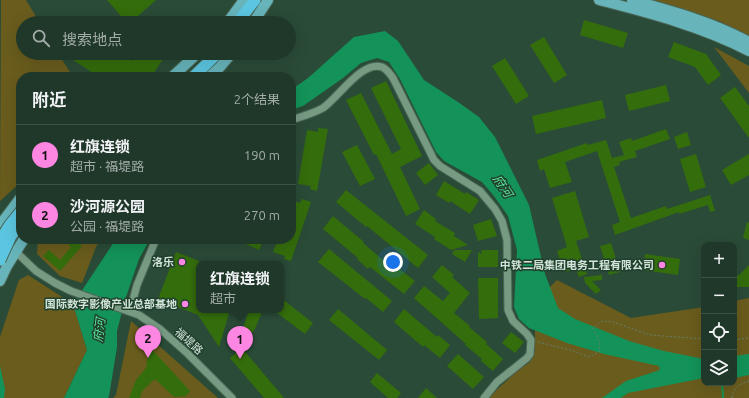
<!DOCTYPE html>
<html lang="zh">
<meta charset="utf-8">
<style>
body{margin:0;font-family:Ubuntu,"Noto Sans SC",sans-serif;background:#283f31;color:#f1f3f6}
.controls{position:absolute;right:12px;bottom:12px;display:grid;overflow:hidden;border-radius:8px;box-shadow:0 4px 16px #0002}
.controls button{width:36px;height:36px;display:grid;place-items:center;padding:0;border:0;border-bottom:1px solid #3d5246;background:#203829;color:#f1f3f6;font:20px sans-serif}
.you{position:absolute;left:393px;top:262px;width:14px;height:14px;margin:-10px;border:3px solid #fff;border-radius:50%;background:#1a73e8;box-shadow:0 0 0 6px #1a73e833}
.badge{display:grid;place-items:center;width:26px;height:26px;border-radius:50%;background:#fd86e2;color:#111;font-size:13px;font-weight:700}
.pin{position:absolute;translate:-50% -33px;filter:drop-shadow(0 1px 2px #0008)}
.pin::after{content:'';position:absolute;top:21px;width:14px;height:12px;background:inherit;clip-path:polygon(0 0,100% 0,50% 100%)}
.popup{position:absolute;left:196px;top:261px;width:88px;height:52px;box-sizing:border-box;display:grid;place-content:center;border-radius:8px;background:#203829;filter:drop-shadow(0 1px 3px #0005);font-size:13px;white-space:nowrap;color:#a2aca8}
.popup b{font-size:15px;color:#f1f3f6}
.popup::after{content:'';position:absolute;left:50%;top:100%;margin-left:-8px;border:8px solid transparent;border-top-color:#203829}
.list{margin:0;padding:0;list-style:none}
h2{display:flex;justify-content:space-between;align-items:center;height:52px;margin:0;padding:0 16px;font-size:17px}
h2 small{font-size:13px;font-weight:400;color:#a2aca8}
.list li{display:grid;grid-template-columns:26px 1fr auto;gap:12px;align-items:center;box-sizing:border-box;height:60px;padding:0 16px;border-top:1px solid #3d5246}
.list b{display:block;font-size:15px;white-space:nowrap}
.list p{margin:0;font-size:13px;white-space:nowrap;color:#a2aca8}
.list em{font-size:13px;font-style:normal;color:#a2aca8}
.icon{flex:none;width:22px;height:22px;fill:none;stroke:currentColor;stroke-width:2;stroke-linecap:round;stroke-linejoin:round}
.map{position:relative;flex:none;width:749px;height:398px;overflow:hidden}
.search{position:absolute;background:#203829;box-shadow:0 4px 16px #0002;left:16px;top:16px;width:280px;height:44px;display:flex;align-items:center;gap:10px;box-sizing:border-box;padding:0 14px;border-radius:22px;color:#a2aca8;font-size:15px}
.panel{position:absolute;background:#203829;box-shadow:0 4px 16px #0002;left:16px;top:72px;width:280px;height:172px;border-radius:16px}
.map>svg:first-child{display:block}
</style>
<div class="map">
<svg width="749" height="398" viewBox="0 0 749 398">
<rect width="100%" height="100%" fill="#2a4b37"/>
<!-- green -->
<path fill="#6a5c1d" d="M1 0H26L40 23H23V53H58L73 77H21V182L0 201Z
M644 0H749V37L719 21Z
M714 47 749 66V93Z
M38 239H101L96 247 82 283 60 276 37 254Z
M28 275 73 304 87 350 64 398H0V337L19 280Z
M557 280 631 318 704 307V383H734V301L749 298V398H488L517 371 530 362 535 350V302Z
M131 321 218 398H113L116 395Z"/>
<!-- water -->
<path fill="#139359" d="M385 31 398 41 424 80 458 102 479 117 495 137 529 205 545 274 558 308 575 319 629 341 664 351 704 359V378L628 393 621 398H602L626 381 660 370 659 366 604 354 567 343 529 328 519 319 514 307 517 250 508 216 494 196 482 182 444 161 436 152 400 79 389 62 377 58 361 63 343 78 303 106 291 110V90L308 78 354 37Z
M116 239H150L139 259 125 300 117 331V347L109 396 108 398H64L87 350 73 304Z
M749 354V375L734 378V356Z
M0 366 5 389 4 398H0Z"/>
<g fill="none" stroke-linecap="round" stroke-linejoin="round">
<!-- stream -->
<path stroke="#139359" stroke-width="2" d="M722 383 723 398"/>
</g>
<!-- building -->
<path fill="#346d0c" d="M107 0H156L130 23H127Z
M584 20 628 33 623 48 580 35Z
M544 37 567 75 554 83 530 45Z
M674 42 706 54 721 75 708 85 695 67 668 57Z
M78 53H121L133 61 138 53H167L151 77H99L73 60Z
M505 58 529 96 516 104 492 66Z
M386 81 422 156 400 167 420 209 406 216 376 154 374 155 346 100 361 93 392 154 401 149 371 88Z
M666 85 670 101 629 111 625 95Z
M735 87 749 106V138L720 98Z
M602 100 606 118 536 134 532 116Z
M318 128 328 129 317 191 310 189 311 186 298 184 307 130 318 132Z
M666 129 670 139 635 151 637 157 619 162 620 165 614 167 631 218 666 206 667 209 710 195 715 211 710 212 708 205 679 214V212L615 235 612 225 620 222 597 151 565 162 572 182 550 188 544 169 540 171 537 160 587 143 588 145 606 140 612 158 624 155 619 142 631 138 632 141Z
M687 132 691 145 678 149 674 137Z
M357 145 375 179 360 186 342 152Z
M696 154 706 187 690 192 680 159Z
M749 154V175L731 185 722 170Z
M429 163 438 175 425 185 416 173Z
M444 181 465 194 466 192 479 200 470 214 450 201 449 203 436 195Z
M346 190 428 255 418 268 367 226 366 227 336 202Z
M575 191 589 237 576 241 587 274 579 277 576 269 564 272 557 251 567 247 552 198Z
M302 199 311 202 291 261 284 259 285 256 273 252 278 239H291V200L300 203Z
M424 210 436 219 435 221 455 233 454 236 468 245 451 250 434 239 435 237 415 224Z
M333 216 364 242 363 243 383 260 385 258 415 281 404 294 370 267 368 269 357 259 358 258 323 229Z
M491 219 497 236 478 241 473 225Z
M747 222 749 223V240L743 238Z
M62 239H75L82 246 60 271 43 256 49 250 60 260 71 247Z
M235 239H264L259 250Z
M611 243 620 272 609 275 600 246Z
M329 249 392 301 383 312 366 298 365 299 318 262Z
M454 250H472L465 262 452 254Z
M481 250H498V267H478V252L482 254Z
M176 252 199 261V310H230L219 347 198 315 158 299Z
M645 254 680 259 678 275 643 270Z
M442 265 454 275 452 277 470 293 454 313 470 326 469 327 487 342 486 344 503 359 493 371 481 361 482 359 465 345 466 344 414 298 424 286 443 301 450 293 432 277Z
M749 265V287H734V267L738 276Z
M602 275V280L592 281 601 290 596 294 585 283 584 277Z
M478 278H498V318L479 319Z
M281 298 313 323 305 334 273 310H281Z
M338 309 387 350 379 360 329 320Z
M404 309 437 337 438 335 450 345 440 358 424 345 423 347 394 322Z
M249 310H263L254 331 239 340Z
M511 332 524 342 515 353 502 343Z
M149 346 190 391 186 396 174 397 155 379 142 391 140 398H129L136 380 146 368Z
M242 348 284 398H264L230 358Z
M458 354 484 377 473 389 447 366Z
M377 373 401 393 397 398H388L370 382Z
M426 388 437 398H418Z"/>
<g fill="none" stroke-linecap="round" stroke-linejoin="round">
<!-- minor casing -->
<g stroke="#4a6756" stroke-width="9">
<path id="minor" d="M291 120C301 117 314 113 323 108 338 98 362 60 382 67 387 69 390 74 393 78L434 160 440 166 480 191 495 209 502 221 507 240 508 310 513 321 527 334 531 340 530 354 527 358 497 382 484 398
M13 249 36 271 55 283 71 291 139 315 161 330 188 354 232 398
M130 311 137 285 156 239"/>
</g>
<!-- major casing -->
<g stroke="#4a6756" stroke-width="12">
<path id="major" d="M599 0C650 13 703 27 749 51
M632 0C672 11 713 22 749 42
M227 23 244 0
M253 23 268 0
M172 77 198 53
M209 77 220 67 232 53
M0 225 21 197
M0 281 7 266 24 239"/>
</g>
<!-- highway casing -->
<g stroke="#4a6756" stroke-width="13">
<path id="highway" d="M237 23 255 0
M193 77 218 53"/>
</g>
<!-- path -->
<path stroke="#637f6d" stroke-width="1" stroke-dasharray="2 2" stroke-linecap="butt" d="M734 340 749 338
M538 342 570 350 589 357 599 352 600 343 593 328 602 321 613 322 650 335 704 339
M732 398C733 388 739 384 749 381"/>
<!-- minor -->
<use href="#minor" stroke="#779a83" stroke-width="7"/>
<!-- major -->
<use href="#major" stroke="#67b4bb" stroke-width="10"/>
<!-- highway -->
<use href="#highway" stroke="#5cc6e0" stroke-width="11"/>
<!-- highway-bridge casing -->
<g stroke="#4a6756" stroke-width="13" stroke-linecap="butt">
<path id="highway-bridge" d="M0 241 9 226 21 211
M0 260 11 236 21 223"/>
</g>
<!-- highway-bridge -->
<use href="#highway-bridge" stroke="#5cc6e0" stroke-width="11"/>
</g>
<!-- markers -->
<g fill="#fd86e2" stroke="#20402d" stroke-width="1.5">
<circle cx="182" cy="262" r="4"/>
<circle cx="662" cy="265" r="4"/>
<circle cx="185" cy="304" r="4"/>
</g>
<g text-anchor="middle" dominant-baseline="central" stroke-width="3" stroke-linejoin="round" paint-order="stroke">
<!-- poi labels -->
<g font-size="11" font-weight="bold" fill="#d1e4d7" stroke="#20402d" text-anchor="end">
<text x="174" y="262">洛乐</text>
<text x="654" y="265">中铁二局集团电务工程有限公司</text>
<text x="177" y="304">国际数字影像产业总部基地</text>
</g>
<!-- street labels -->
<g font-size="11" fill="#d1e4d7" stroke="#20402d">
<text transform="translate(189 341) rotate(42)">福堤路</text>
</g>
<!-- water labels -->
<g font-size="12" font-style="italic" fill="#5be49a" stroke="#20402d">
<text transform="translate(503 186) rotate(56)">府河</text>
<text transform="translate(99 330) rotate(-83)">府河</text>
</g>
</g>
</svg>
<div class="controls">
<button>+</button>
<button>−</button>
<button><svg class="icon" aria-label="locate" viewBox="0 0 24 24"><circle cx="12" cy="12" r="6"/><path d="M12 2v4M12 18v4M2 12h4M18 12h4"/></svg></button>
<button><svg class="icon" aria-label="layers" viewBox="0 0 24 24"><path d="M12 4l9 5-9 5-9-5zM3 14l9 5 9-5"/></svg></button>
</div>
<div class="you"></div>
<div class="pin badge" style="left:240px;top:359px">1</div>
<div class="popup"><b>红旗连锁</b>超市</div>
<div class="pin badge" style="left:148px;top:358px">2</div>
<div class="search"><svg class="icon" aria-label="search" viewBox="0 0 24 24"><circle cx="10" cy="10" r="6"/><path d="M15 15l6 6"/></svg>搜索地点</div>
<section class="panel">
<h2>附近<small>2个结果</small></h2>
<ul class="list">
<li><span class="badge">1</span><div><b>红旗连锁</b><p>超市 · 福堤路</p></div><em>190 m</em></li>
<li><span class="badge">2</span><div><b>沙河源公园</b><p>公园 · 福堤路</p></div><em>270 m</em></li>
</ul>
</section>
</div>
